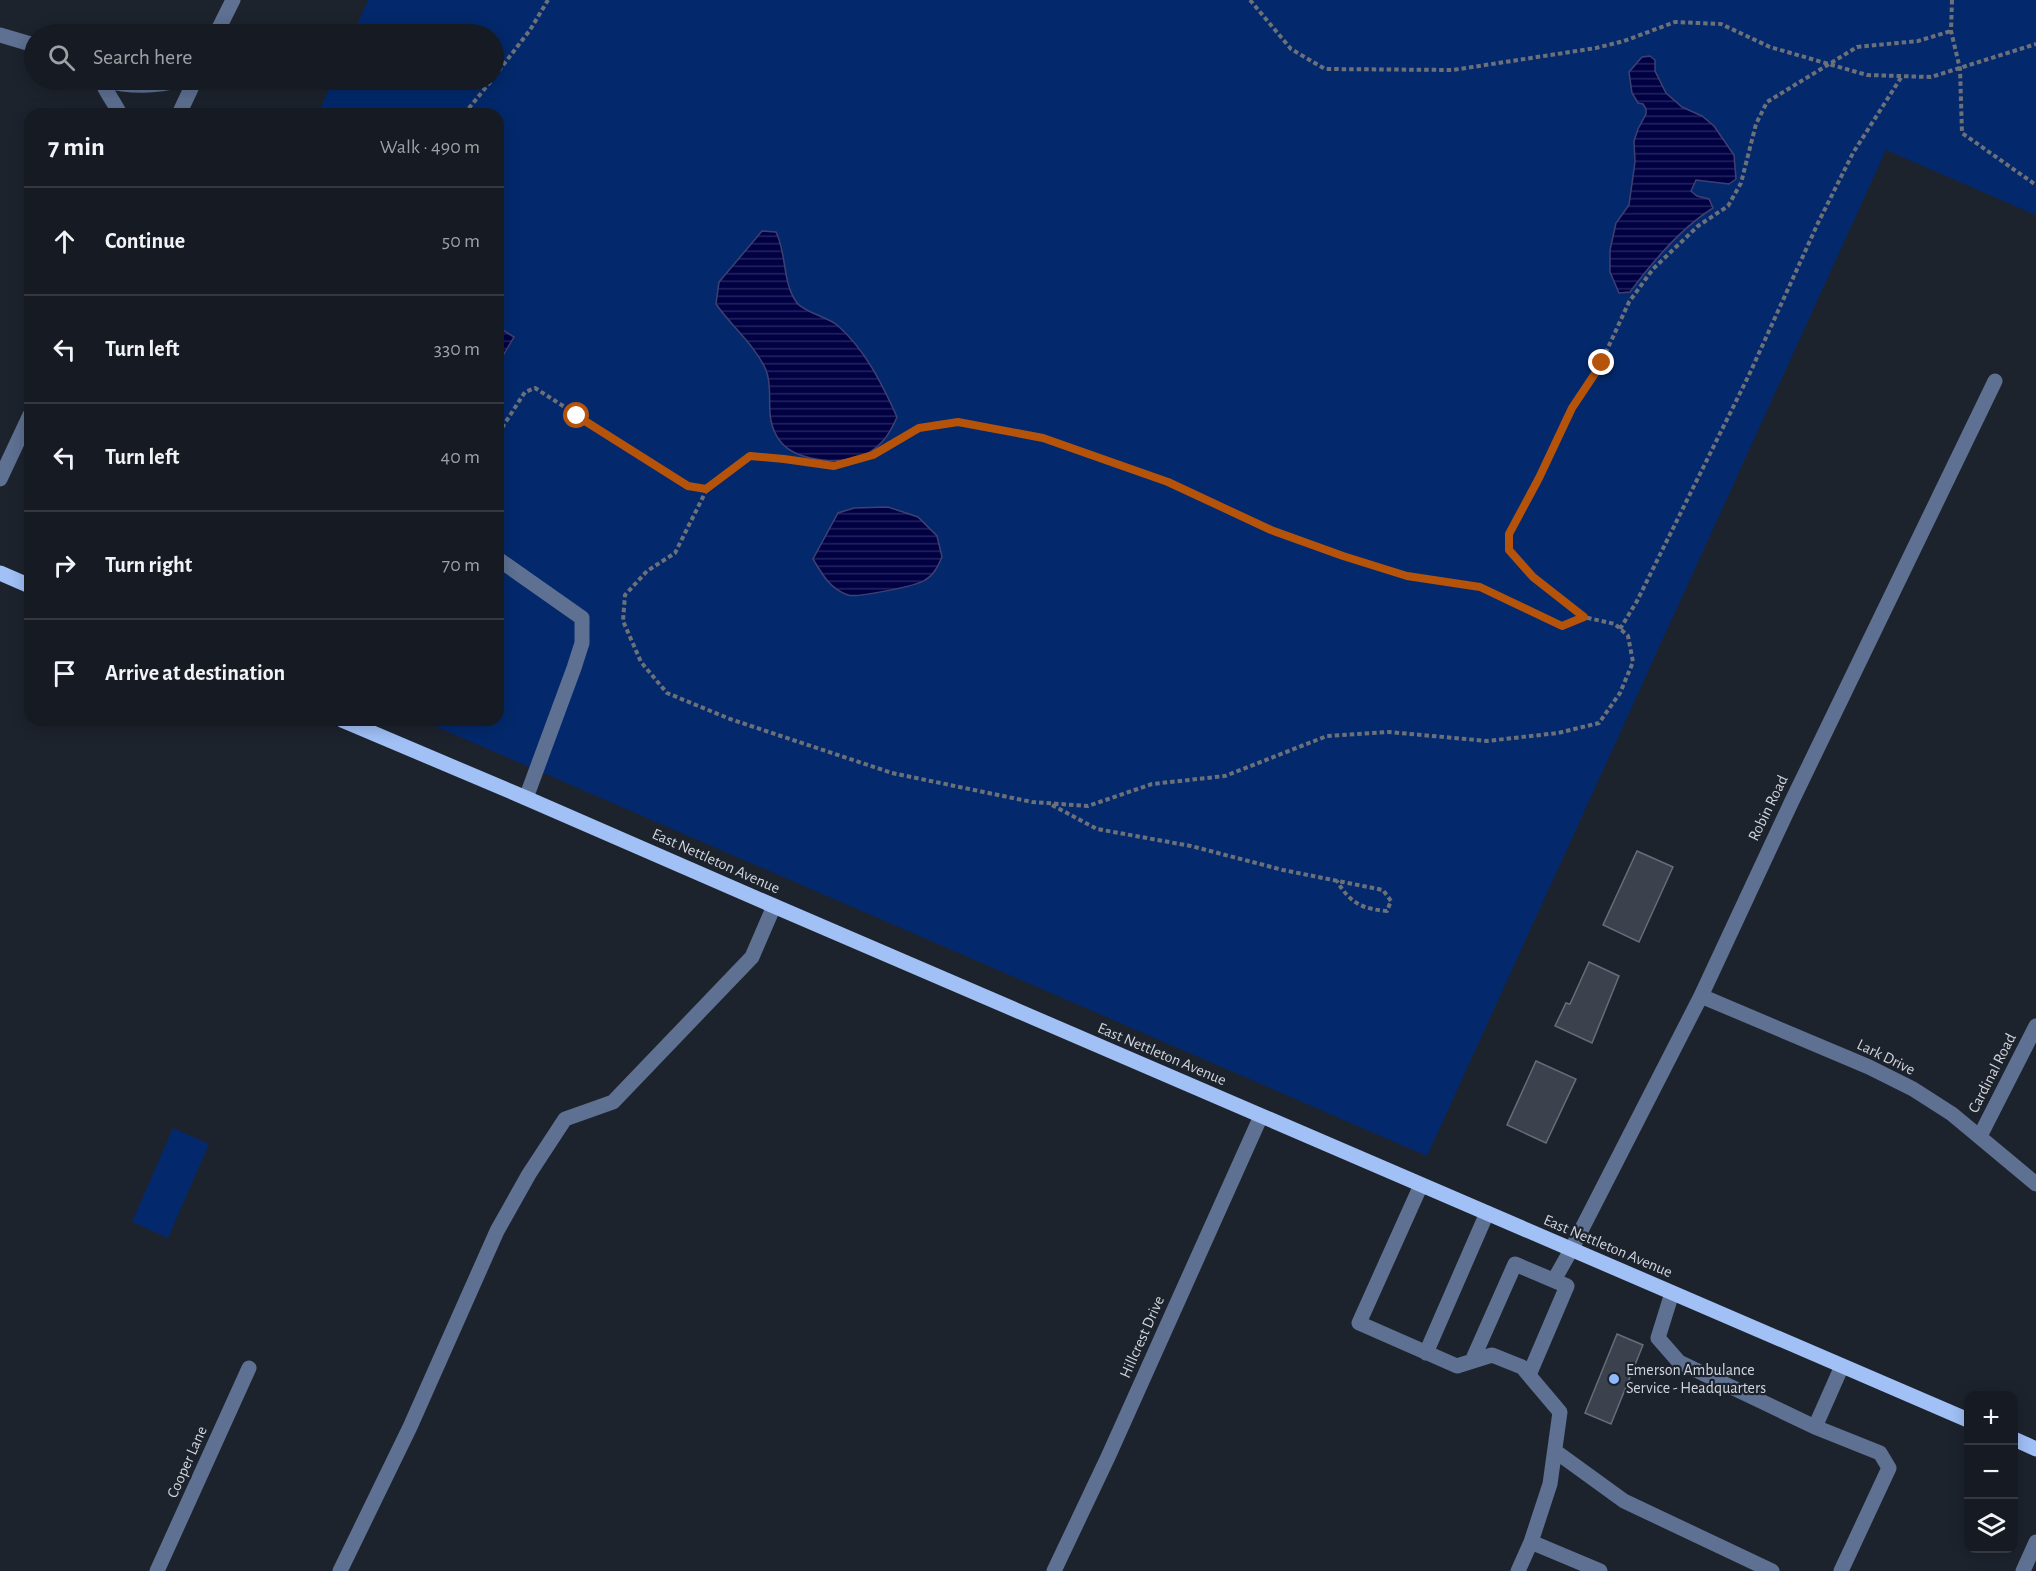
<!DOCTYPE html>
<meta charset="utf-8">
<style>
body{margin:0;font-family:"Alegreya Sans",sans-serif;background:#1f232a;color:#f1f3f6}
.controls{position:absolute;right:18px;bottom:18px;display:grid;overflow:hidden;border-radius:12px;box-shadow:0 3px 15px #0003}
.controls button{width:54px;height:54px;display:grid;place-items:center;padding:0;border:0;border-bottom:2px solid #353840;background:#161a22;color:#f1f3f6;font:30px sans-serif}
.stop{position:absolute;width:18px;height:18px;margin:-14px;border:4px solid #b45309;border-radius:50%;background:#fff}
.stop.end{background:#b45309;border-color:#fff;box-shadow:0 2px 6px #0008}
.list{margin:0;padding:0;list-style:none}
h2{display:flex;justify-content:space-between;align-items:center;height:78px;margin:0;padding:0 24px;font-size:26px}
h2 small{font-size:20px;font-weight:400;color:#9ea1a5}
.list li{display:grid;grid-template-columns:39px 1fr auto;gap:18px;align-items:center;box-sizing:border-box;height:108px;padding:0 24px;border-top:2px solid #353840}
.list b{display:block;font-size:22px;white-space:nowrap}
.list em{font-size:20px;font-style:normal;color:#9ea1a5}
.icon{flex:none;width:33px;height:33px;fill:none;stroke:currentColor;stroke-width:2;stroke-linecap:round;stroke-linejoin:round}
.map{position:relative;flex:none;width:2036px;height:1571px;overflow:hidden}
.search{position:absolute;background:#161a22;box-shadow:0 3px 15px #0003;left:24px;top:24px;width:480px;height:66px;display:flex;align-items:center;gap:15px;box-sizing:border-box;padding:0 21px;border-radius:33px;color:#9ea1a5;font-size:22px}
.panel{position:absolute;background:#161a22;box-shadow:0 3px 15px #0003;left:24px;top:108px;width:480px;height:618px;border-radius:18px}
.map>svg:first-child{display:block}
</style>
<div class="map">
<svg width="2036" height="1571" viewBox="0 0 2036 1571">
<defs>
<pattern id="water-rules" width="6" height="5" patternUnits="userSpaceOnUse" patternTransform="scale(1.5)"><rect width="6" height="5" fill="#000043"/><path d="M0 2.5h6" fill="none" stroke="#24245e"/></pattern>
</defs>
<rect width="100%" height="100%" fill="#1d232d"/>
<!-- green -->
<path fill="#03296c" d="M368 0H2036V215L1886 150 1427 1156 421 720H498V114H318L333 80H494V34H353Z
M173 1128 209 1144 168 1238 132 1222Z"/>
<!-- water -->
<path fill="url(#water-rules)" stroke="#3f4071" stroke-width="1.5" d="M1650 56 1655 60V71L1666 93 1682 107 1702 116 1714 126 1734 155 1736 179 1729 184 1696 180 1691 191 1697 196 1709 199 1713 208C1681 228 1653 261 1630 292L1619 293 1610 272V250L1616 223 1629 205 1635 162 1634 141 1638 129 1646 114V109L1643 104 1638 103 1632 93 1629 72 1642 57Z
M762 231 776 232C787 254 782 283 797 303 804 312 827 317 837 325 865 349 882 384 897 417 891 431 884 443 870 452 848 466 796 463 780 441 762 417 775 392 766 370 755 345 732 327 716 304L719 282Z
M498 327 514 337 498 364Z
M888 507 918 517 937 536 942 557C938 566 934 575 925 580 917 586 856 598 848 595 830 589 822 574 813 559L838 513 854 508Z"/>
<!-- building -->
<path fill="#3c424d" stroke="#666d79" stroke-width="1.5" d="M1637 851 1673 867 1639 942 1603 925Z
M1589 962 1619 976 1592 1043 1555 1026 1566 1003 1570 1004Z
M1536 1061 1576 1079 1546 1143 1507 1125Z
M1617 1334 1643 1345 1611 1424 1585 1413Z"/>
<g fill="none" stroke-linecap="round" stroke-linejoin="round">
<!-- path -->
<path stroke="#6c7179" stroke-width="4" stroke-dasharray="4.5 3" stroke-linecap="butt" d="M1250 0 1291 49 1325 69 1453 70 1596 48 1624 41 1675 22 1721 24 1770 47 1867 75 1931 77 2036 44
M1952 0 1951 31 1960 69 1962 133 2036 185
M494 77 530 30 548 0
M464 114 492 80
M498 434 525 392 535 388 688 486 707 489
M1584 617 1562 626 1480 587 1407 576 1271 530 1168 482 1043 438 959 421 919 428 873 455 834 466 785 459 749 456 707 489 675 553 647 571 625 595 623 621 641 662 667 693 730 719 892 773 1032 802 1088 806 1152 784 1225 776 1327 736 1389 732 1487 741 1558 733 1599 723 1620 693 1633 662 1628 636 1615 624 1584 617 1533 577 1509 550V534L1539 478 1572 408 1601 363 1629 302 1653 269 1698 226 1728 206 1741 183 1756 124 1767 102 1857 47 1918 41 1951 31
M1620 629 1637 601 1749 375 1818 223 1853 153 1902 76
M1052 805 1097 829 1191 846 1283 870 1383 890 1391 901 1387 911C1362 909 1350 903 1337 881"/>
<!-- minor -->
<path stroke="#5e7192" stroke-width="15" d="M216 34 233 0
M0 35 34 45
M101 80C106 92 114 102 120 114
M105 80C131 88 156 86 183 80
M179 114 195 80
M0 479 30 415
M498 559 582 618V643L574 668 526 798
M1701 996 1869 1067 1913 1089 1952 1114 2036 1184
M1980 1136 2036 1026
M1421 1185 1359 1323 1457 1366 1492 1355 1522 1367 1560 1412 1550 1484 1531 1542 1518 1571
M1554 1280 1571 1250 1701 996 1791 803 1995 381
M1672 1293 1658 1338 1679 1362 1815 1427
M1426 1353 1487 1213
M1472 1361 1515 1264 1567 1286 1529 1375
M1555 1451 1624 1501 1772 1571
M1531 1542 1600 1571
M157 1571 249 1368
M340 1571 410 1427 497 1231 529 1174 565 1119 613 1102 752 957 774 906
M1054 1571 1108 1457 1261 1116
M1841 1571 1889 1468 1880 1453 1815 1427 1842 1366
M2023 1571 2036 1542"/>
<!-- major -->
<path stroke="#a0c0f6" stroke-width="15" d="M0 573 30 586
M342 720 526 798 774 906 1968 1420
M2014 1439 2036 1449"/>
</g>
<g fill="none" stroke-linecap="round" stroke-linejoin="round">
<!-- route -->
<path stroke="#b45309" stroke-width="8" d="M577 416 688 486 706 489 750 456 784 459 834 466 873 455 919 428 958 422 1043 438 1168 482 1271 530 1343 556 1407 576 1480 587 1562 626 1584 617 1533 577 1509 550V534L1539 478 1572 408 1602 363"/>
</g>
<!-- markers -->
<circle fill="#90b8fd" stroke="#1d232d" stroke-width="2" cx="1614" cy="1379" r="6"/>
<g text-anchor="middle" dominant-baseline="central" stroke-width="4.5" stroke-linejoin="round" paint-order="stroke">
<!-- street labels -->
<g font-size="16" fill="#d1d5dc" stroke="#1d232d">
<text transform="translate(1768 808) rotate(-64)">Robin Road</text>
<text transform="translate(716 861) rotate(24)">East Nettleton Avenue</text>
<text transform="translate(1162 1054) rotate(23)">East Nettleton Avenue</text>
<text transform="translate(1886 1057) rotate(26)">Lark Drive</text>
<text transform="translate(1992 1073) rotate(-63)">Cardinal Road</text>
<text transform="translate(1608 1246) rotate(23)">East Nettleton Avenue</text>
<text transform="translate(1142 1337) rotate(-66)">Hillcrest Drive</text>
<text transform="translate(187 1462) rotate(-66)">Cooper Lane</text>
</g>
<!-- poi labels -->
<g font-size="16" fill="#d1d5dc" stroke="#1d232d" text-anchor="start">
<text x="1626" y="1370">Emerson Ambulance<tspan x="1626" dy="18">Service - Headquarters</tspan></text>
</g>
</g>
</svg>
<div class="controls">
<button>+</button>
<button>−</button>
<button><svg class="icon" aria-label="layers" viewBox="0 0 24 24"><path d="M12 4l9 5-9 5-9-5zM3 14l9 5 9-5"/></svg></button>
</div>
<div class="stop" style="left:577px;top:416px"></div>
<div class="stop end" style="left:1602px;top:363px"></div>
<div class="search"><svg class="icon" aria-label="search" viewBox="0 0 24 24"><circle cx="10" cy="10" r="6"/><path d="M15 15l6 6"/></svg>Search here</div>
<section class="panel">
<h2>7 min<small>Walk · 490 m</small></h2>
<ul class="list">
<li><svg class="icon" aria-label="ahead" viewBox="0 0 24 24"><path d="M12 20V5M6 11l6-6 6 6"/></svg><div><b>Continue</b></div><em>50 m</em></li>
<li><svg class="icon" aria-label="left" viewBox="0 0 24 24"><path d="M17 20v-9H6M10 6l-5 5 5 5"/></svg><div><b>Turn left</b></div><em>330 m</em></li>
<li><svg class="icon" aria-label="left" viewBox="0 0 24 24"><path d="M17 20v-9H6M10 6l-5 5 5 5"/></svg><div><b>Turn left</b></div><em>40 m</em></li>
<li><svg class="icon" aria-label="right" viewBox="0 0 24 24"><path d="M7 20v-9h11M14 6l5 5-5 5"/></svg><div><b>Turn right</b></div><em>70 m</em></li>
<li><svg class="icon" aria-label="arrive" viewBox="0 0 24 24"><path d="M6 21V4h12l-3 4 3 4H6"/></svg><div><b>Arrive at destination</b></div></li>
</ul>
</section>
</div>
